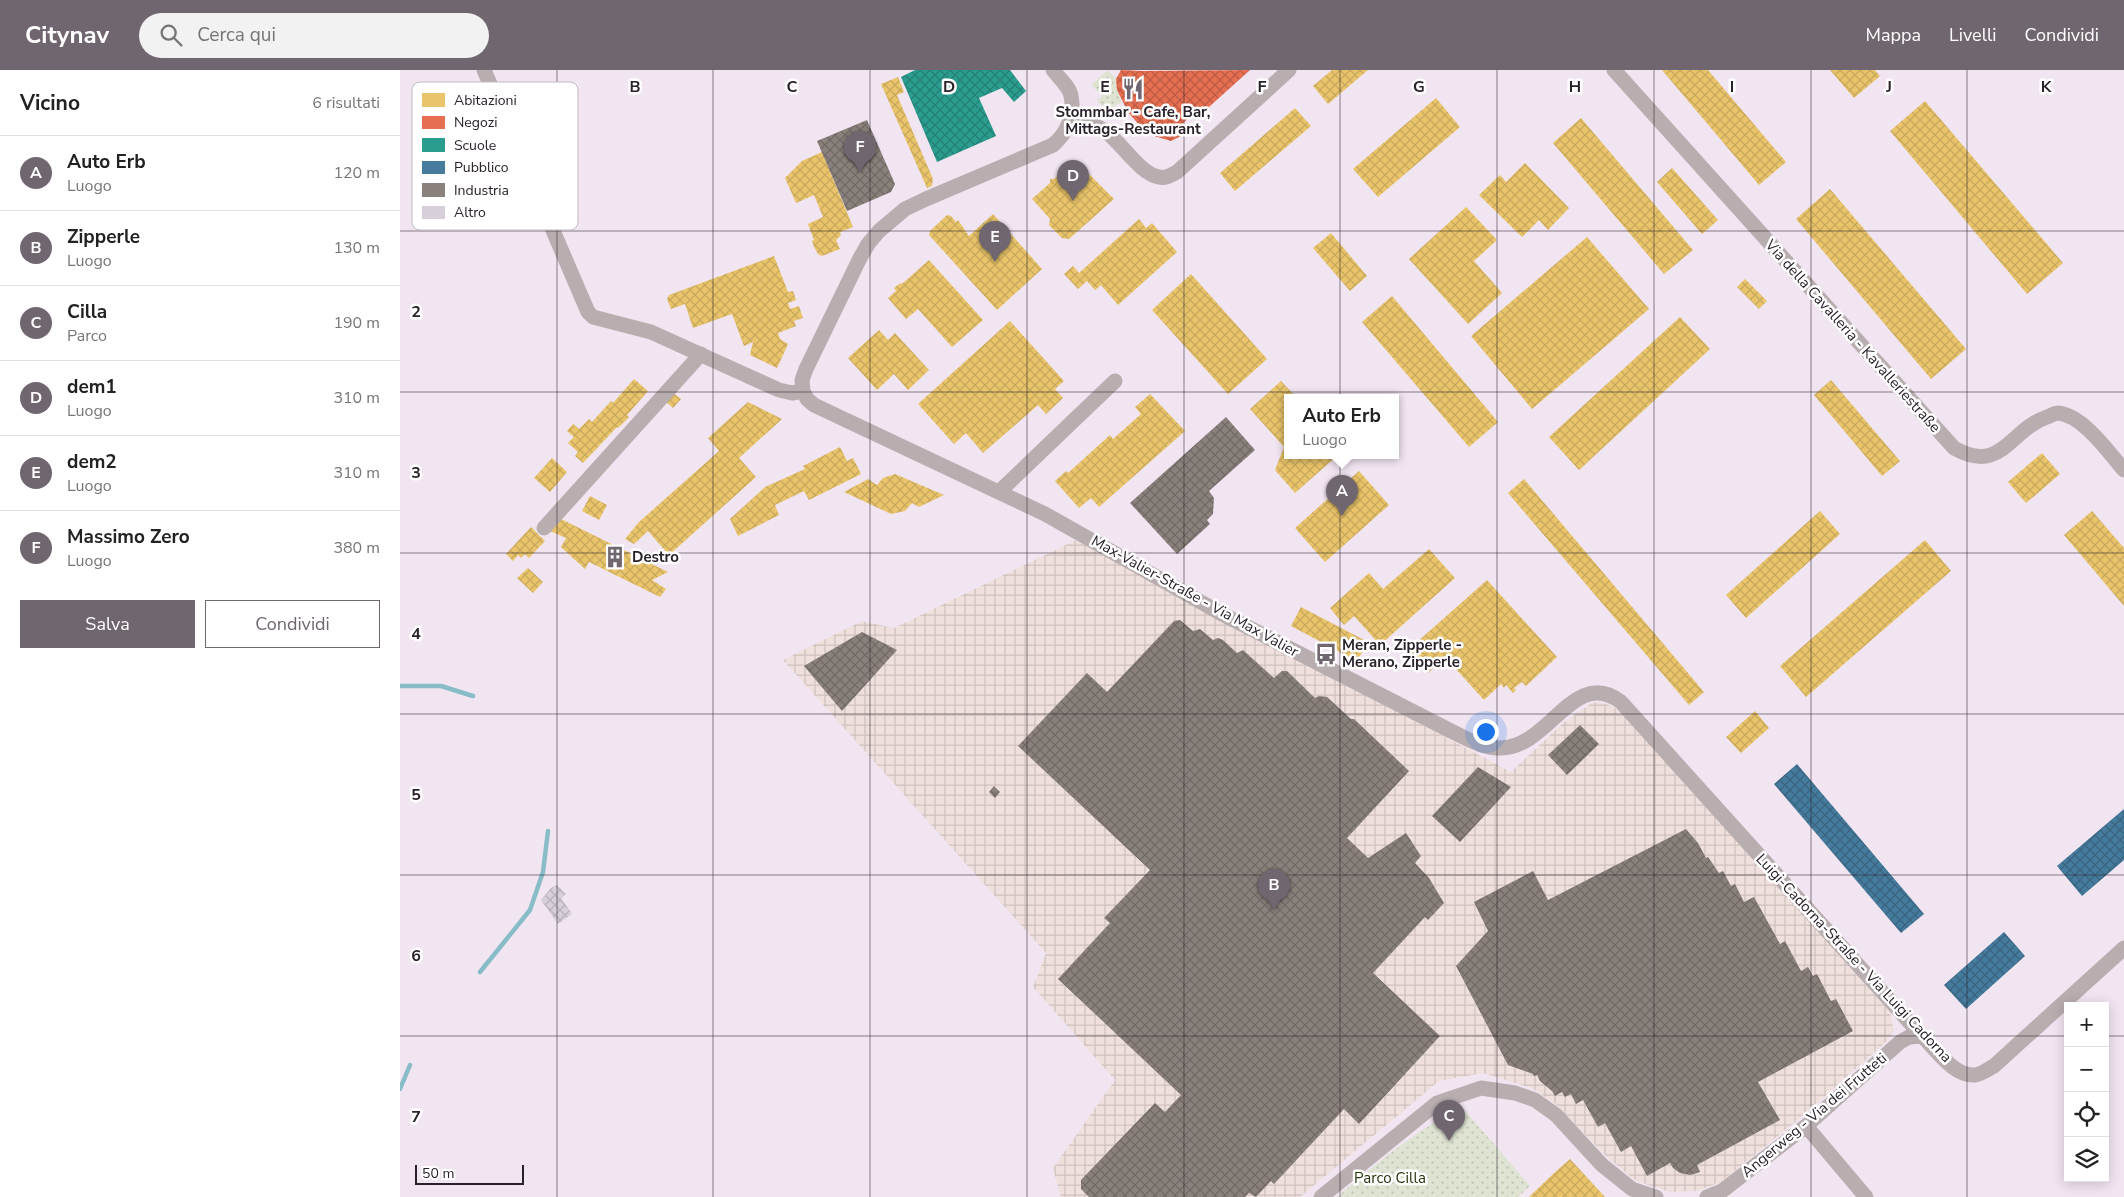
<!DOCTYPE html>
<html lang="it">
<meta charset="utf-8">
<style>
body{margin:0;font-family:"Nunito Sans",sans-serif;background:#f2f2f2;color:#222}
.controls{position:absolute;right:15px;bottom:15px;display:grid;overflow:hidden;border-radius:0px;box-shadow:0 2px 12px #0003}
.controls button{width:45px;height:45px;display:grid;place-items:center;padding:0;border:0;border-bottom:1px solid #e0e0e0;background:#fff;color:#222;font:25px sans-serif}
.scale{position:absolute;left:15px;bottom:12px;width:109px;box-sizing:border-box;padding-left:5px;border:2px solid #2a212a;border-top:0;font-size:14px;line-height:18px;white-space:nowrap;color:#2a212a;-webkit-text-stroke:4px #fff;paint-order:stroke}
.you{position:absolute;left:1085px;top:661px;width:18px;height:18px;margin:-12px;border:4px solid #fff;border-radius:50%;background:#1a73e8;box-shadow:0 0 0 8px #1a73e833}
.badge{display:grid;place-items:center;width:32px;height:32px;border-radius:50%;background:#706670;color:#fff;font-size:16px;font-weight:700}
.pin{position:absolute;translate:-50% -41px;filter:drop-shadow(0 1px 2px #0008)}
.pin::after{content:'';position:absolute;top:26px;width:18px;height:15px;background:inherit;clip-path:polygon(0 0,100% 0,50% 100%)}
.popup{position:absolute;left:884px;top:324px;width:115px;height:65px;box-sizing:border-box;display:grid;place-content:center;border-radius:0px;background:#fff;filter:drop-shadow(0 1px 4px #0005);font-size:16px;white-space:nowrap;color:#767676}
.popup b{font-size:19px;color:#222}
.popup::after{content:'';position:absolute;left:50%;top:100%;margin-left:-10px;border:10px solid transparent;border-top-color:#fff}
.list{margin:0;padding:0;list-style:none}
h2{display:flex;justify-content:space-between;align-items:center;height:65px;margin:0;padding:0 20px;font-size:21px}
h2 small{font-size:16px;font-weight:400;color:#767676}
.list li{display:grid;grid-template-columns:32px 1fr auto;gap:15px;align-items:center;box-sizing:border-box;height:75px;padding:0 20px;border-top:1px solid #e0e0e0}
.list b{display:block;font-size:19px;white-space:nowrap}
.list p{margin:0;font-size:16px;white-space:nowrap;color:#767676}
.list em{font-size:16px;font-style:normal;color:#767676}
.actions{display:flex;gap:10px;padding:15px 20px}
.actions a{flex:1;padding:11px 0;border:1px solid #706670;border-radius:0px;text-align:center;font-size:18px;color:#706670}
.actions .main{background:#706670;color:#fff}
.icon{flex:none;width:28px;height:28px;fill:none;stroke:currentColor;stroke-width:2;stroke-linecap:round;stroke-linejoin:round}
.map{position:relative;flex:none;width:1724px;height:1127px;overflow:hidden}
header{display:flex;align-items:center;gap:30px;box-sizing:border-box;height:70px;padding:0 25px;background:#706670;color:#fff}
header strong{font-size:24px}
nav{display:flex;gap:28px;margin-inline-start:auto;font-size:18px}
.search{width:350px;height:45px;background:#f2f2f2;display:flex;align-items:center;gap:12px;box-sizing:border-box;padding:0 18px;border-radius:28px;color:#767676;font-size:19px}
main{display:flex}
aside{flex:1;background:#fff}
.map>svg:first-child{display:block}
</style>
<header>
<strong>Citynav</strong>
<div class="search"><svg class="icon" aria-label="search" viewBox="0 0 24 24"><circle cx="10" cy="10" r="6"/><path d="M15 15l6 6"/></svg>Cerca qui</div>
<nav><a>Mappa</a><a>Livelli</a><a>Condividi</a></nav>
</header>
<main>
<aside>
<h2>Vicino<small>6 risultati</small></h2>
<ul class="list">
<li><span class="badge">A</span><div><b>Auto Erb</b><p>Luogo</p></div><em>120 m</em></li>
<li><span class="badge">B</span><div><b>Zipperle</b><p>Luogo</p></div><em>130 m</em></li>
<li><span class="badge">C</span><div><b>Cilla</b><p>Parco</p></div><em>190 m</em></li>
<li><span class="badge">D</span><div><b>dem1</b><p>Luogo</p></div><em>310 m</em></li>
<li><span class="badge">E</span><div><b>dem2</b><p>Luogo</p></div><em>310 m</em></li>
<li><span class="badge">F</span><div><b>Massimo Zero</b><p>Luogo</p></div><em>380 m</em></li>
</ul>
<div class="actions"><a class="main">Salva</a><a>Condividi</a></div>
</aside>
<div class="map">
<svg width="1724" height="1127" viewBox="0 0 1724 1127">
<defs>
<pattern id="industrial-grid" width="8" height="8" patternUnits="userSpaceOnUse" patternTransform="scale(1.25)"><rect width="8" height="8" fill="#f0e0dd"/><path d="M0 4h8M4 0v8" fill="none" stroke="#cec0be"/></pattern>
<pattern id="park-dots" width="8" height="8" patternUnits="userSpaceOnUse" patternTransform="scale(1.25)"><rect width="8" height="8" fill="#dee3d2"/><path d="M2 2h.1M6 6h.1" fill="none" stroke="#bfc2b4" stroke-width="1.8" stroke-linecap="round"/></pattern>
<pattern id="homes-cross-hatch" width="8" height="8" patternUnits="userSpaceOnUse" patternTransform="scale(1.25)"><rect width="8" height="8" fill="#e9c46a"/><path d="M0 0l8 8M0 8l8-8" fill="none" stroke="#c8a85c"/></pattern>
<pattern id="shops-cross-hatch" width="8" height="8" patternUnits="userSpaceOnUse" patternTransform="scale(1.25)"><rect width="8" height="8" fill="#e76f51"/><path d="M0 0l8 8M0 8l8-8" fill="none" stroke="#bb5b43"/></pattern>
<pattern id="schools-cross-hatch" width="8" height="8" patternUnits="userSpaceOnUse" patternTransform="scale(1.25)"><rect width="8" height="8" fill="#2a9d8f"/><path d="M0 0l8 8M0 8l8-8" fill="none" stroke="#248075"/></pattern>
<pattern id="public-cross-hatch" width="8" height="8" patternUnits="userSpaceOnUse" patternTransform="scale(1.25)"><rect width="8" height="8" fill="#457b9d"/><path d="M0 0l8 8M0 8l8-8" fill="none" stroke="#3a6480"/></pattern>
<pattern id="industry-cross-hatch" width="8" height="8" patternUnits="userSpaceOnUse" patternTransform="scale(1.25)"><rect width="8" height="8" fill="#8a817c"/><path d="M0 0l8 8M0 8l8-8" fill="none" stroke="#716966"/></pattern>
<pattern id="building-cross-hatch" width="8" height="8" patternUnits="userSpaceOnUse" patternTransform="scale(1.25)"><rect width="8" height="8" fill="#d7d0db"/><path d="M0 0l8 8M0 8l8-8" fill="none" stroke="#b9b2bc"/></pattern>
</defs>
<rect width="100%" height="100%" fill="#f2e5f2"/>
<!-- industrial -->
<path fill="url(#industrial-grid)" d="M676 470 1111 702 1163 653 1192 633 1198 632 1207 634 1220 641 1490 942 1494 961 1487 971 1398 1050 1321 1112 1297 1121 1270 1122 1236 1111 1208 1088 1154 1033 1132 1018 1083 1003 1039 1011 900 1127H661L653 1098 715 1010 633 917 646 883 383 590 462 551 494 558Z"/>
<!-- park -->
<path fill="url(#park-dots)" d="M708 0 716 9 717 20 722 32 707 40 697 31 702 26 691 15Z
M1062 1037 1130 1116 1118 1127H937C976 1094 1016 1060 1062 1037Z"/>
<!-- homes -->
<path fill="url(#homes-cross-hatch)" d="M932 0H968L928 34 913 16Z
M1262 0H1308L1386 92 1359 115Z
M1430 0H1475L1480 6 1454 28Z
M498 7 504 22 497 25 533 109 532 116 527 118 481 14Z
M1036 28 1060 57 978 127 953 99Z
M1525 31 1663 193 1627 224 1490 61Z
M895 38 911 56 835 121 820 103Z
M1181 48 1293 180 1264 204 1153 73Z
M422 82 453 157 440 162 441 165 436 170 440 179 422 186 418 184 414 177 412 171 414 170 408 154 423 147 414 125 396 133 385 108 402 91Z
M1125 93 1169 138 1148 160 1139 150 1122 167 1079 125 1100 105 1106 112Z
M670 95H680L714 129 669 169 662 168 649 155 650 149 632 129 650 113V109H654Z
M1272 98 1318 150 1302 164 1257 112Z
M1430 119 1566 279 1531 309 1396 149Z
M1066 137 1097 170 1074 191 1102 223 1068 254 1009 189Z
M593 144 642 199 597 240 529 165 530 161 547 145 551 146 556 152 558 150 569 166Z
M739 149 746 158 752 153 777 182 718 235 701 215 695 220 687 211 678 219 664 204 673 196 679 203Z
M931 163 967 206 950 221 913 178Z
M1187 167 1249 239 1132 339 1071 266Z
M374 186 388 222 393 221 396 230 388 233 390 239 399 236 403 248 394 251 396 256 378 263 380 269 388 274 377 298 350 285 353 272 344 276 332 244 293 258 285 234 271 239 267 229 269 225Z
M529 190 583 250 552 277 518 239 506 249 488 228 496 221 494 218 499 214 503 213Z
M791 204 867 289 828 324 752 240Z
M1345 209 1367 231 1359 239 1337 217Z
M992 226 1098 352 1069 377 962 252Z
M1280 247 1310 279 1179 400 1149 367Z
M610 251 664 311 655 319 663 328 646 344 638 335 583 383 566 363 554 374 518 334Z
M479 260 488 270 495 263 529 300 508 320 494 304 477 320 448 288Z
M234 309 248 321 227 345 229 347 218 358 217 357 183 393 175 386 178 382 168 373 174 367 167 361 173 354 179 359 189 349 192 352 211 331 213 333Z
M1431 310 1500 391 1482 406 1414 325Z
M881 311 896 327H888V385H938L895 423 875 400 884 377 850 339Z
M272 322 281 329 273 338 265 331Z
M750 324 785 361 699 437 691 428 679 438 655 411 666 401 668 403 710 365 713 369 741 344 735 337Z
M348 332 382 349 339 388 356 407 269 485 248 461 234 474 225 469 239 452 319 381 308 368Z
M440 377 447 391 453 388 461 404 409 430 404 421 375 435 379 445 338 466 330 449 365 417 405 399 403 396Z
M1642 383 1660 404 1626 433 1608 412Z
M152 388 167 402 150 422 134 408Z
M959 401 989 435 925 492 895 458Z
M495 404 544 425 519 437 512 433 505 441 491 444 444 422 468 409 477 415 483 408Z
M1124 409 1304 622 1289 635 1108 423Z
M190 426 207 435 199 450 182 441Z
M1420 441 1440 464 1346 548 1326 525Z
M1692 441 1724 478V536L1664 465Z
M161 449 268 502 252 510 266 519 260 527 189 492 185 499 161 477 166 468 150 461Z
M131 457 145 471 129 488 125 484 121 488 118 485 113 491 106 484Z
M1525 470 1551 501 1406 627 1380 596Z
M1029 479 1055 508 980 575 954 546 944 555 930 538 969 503 983 519Z
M128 498 143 512 133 523 117 508Z
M1087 510 1157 587 1126 616 1122 612 1114 618 1116 620 1113 623 1106 615 1104 618 1101 614 1084 630 1045 587 1028 603 1007 581Z
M901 537 968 572 957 591 891 556Z
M1355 641 1369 658 1341 683 1326 667Z
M1170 1089 1205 1127H1129L1153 1104Z"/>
<!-- shops -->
<path fill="url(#shops-cross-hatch)" d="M721 0 742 1 850 0 799 46 796 42 783 53 784 58 781 66 771 71 754 66 741 57 728 42 717 20 716 9Z"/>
<!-- schools -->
<path fill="url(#schools-cross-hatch)" d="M515 0H610L626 21 614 32 602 18 579 28 596 66 537 92 501 7Z"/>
<!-- public -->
<path fill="url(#public-cross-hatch)" d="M1397 694 1524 844 1501 863 1374 714Z
M1724 739V790L1682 826 1657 796Z
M1604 862 1625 886 1566 939 1544 915Z"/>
<!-- industry -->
<path fill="url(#industry-cross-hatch)" d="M467 50 495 114 491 122 447 141 417 71Z
M826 347 855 380 809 421 814 428 813 444 807 450 810 454 777 484 730 433Z
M780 550 793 561 800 559 813 570 818 568 823 570 837 583 843 580 874 608 882 601H887L915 628 919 626 927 627 951 649H954L1009 701 947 768 968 788 1006 763 1021 786 1015 793 1029 808 1044 833 1028 850 1025 847 973 903 1040 966 959 1054 944 1039 874 1114 871 1111 856 1127 849 1123 845 1127H689L681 1119V1110L755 1033 765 1042 781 1025 658 909 710 853 704 848 750 800 618 676 687 603 707 622 774 551Z
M462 562 497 580 442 641 404 596Z
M1180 655 1199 674 1167 705 1148 685Z
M1078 697 1111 717 1060 772 1032 746Z
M594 716 600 722 595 728 589 722Z
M1286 759 1298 773 1306 788 1308 787 1319 803 1323 801 1331 816 1335 814 1344 832 1354 827 1380 874 1385 871 1401 901 1408 897 1413 906 1417 904 1431 931 1436 929 1453 961 1358 1012 1380 1050 1297 1095 1300 1102 1290 1105 1280 1103 1273 1098 1270 1093 1247 1106 1231 1076 1221 1082 1205 1053 1198 1057 1183 1030 1176 1034 1171 1024 1165 1027 1162 1022 1155 1026 1152 1021 1140 1011 1137 1005 1134 1006 1133 1004 1108 995 1056 896 1088 861 1074 832 1133 801 1148 830Z"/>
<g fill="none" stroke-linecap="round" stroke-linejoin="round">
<!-- stream -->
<path stroke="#88bdc7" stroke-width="4.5" d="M0 616H41L73 626
M80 902 130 840 143 802 148 761
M0 1019 10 995"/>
</g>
<!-- building -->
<path fill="url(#building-cross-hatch)" d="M157 815 166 824 161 828 172 844 158 854 141 830 151 818Z"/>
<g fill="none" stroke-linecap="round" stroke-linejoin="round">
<!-- street -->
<path stroke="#b9aeaf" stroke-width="15" d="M84 0 188 242 193 247 251 262 379 320 392 323 403 321
M653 0C658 7 670 17 671 26 675 45 667 63 653 75L526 129 505 139 479 161 468 174 459 190 406 299 402 310 403 321 407 329 414 335 645 444 822 544 1051 661C1066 668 1083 679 1101 678 1150 677 1174 596 1221 632L1522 966C1536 979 1554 1007 1575 1005 1582 1004 1588 999 1594 996L1724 878
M1214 0 1554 378C1602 405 1609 360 1647 347 1650 346 1655 343 1658 343 1683 345 1709 383 1724 400
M671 50C682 52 695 54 705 61 721 72 740 104 759 107 766 109 771 105 777 102L889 0
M600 421 715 311
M144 458 301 284
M1406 1056 1466 1127
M921 1127 1037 1033 1081 1018 1115 1023 1135 1030 1156 1045 1202 1095 1232 1119 1256 1127
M1307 1127 1322 1121 1406 1056 1500 972 1509 967 1522 966"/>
</g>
<!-- grid -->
<path fill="none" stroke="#2a212a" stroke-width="1" stroke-opacity="0.55" d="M157 0V1127M313 0V1127M470 0V1127M627 0V1127M784 0V1127M940 0V1127M1097 0V1127M1254 0V1127M1411 0V1127M1567 0V1127M0 161H1724M0 322H1724M0 483H1724M0 644H1724M0 805H1724M0 966H1668M1705 966H1724"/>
<!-- icons -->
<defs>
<g id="restaurant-bare" transform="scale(1.725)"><path d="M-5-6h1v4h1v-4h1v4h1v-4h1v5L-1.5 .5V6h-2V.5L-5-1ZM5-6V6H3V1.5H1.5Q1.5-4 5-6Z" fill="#706670" stroke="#fff" stroke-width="2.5" paint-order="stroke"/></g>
<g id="building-bare" transform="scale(1.725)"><path d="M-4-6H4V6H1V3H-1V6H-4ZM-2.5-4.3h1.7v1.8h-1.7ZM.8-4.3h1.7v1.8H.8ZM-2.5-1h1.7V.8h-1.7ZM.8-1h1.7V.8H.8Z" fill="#706670" stroke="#fff" stroke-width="2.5" paint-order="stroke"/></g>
<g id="bus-bare" transform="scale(1.725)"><path d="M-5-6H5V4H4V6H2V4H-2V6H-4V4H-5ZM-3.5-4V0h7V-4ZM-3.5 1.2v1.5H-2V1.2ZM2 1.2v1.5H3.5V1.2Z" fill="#706670" stroke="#fff" stroke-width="2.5" paint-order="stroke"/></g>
</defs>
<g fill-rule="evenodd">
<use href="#restaurant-bare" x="733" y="19"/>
<use href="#building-bare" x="215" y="487"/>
<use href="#bus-bare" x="926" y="584"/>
</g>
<g text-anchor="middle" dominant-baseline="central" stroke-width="5" stroke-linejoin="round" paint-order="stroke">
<!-- poi labels -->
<g font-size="15" font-weight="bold" fill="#2a212a" stroke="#fff" text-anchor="start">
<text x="733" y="42" text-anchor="middle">Stommbar - Cafe, Bar,<tspan x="733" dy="17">Mittags-Restaurant</tspan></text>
<text x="232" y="487">Destro</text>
<text x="942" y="575">Meran, Zipperle -<tspan x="942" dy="17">Merano, Zipperle</tspan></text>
</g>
<!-- street labels -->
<g font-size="15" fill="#2a212a" stroke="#fff">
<text transform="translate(1453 266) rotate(48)">Via della Cavalleria - Kavalleriestraße</text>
<text transform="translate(795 526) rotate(29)">Max-Valier-Straße - Via Max Valier</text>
<text transform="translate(1454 888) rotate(47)">Luigi-Cadorna-Straße - Via Luigi Cadorna</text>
<text transform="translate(1414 1045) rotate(-40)">Angerweg - Via dei Frutteti</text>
</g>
<!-- park labels -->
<g font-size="15" fill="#26360d" stroke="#fff">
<text x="990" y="1108">Parco Cilla</text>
</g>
</g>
<!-- legend -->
<rect x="12" y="12" width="166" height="148" rx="8" fill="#fff" stroke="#bfbcbf" stroke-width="1"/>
<rect x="22" y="23" width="23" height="14" fill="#e9c46a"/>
<rect x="22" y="46" width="23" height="13" fill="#e76f51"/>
<rect x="22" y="68" width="23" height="14" fill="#2a9d8f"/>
<rect x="22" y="91" width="23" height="13" fill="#457b9d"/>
<rect x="22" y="113" width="23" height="14" fill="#8a817c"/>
<rect x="22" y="136" width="23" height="13" fill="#d7d0db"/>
<g font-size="14" fill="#2a212a">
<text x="54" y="35">Abitazioni</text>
<text x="54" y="57">Negozi</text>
<text x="54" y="80">Scuole</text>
<text x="54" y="102">Pubblico</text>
<text x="54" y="125">Industria</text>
<text x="54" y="147">Altro</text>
</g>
<g font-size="16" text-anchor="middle" font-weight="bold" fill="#2a212a" stroke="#fff" stroke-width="5" stroke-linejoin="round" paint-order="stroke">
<text x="235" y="22">B</text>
<text x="392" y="22">C</text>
<text x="549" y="22">D</text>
<text x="705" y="22">E</text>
<text x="862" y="22">F</text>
<text x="1019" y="22">G</text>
<text x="1175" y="22">H</text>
<text x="1332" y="22">I</text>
<text x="1489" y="22">J</text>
<text x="1646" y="22">K</text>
<text x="16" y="247">2</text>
<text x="16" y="408">3</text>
<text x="16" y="569">4</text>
<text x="16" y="730">5</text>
<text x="16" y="891">6</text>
<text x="16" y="1052">7</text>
</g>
</svg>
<div class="controls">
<button>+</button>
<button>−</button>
<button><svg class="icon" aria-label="locate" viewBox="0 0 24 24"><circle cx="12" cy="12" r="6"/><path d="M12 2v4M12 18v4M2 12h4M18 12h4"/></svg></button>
<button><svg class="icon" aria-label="layers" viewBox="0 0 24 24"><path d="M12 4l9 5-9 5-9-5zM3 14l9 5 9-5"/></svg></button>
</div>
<div class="scale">50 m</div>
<div class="you"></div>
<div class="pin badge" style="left:942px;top:446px">A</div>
<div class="popup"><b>Auto Erb</b>Luogo</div>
<div class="pin badge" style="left:874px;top:840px">B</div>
<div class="pin badge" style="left:1049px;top:1071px">C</div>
<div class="pin badge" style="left:673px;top:131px">D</div>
<div class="pin badge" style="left:595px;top:192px">E</div>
<div class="pin badge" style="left:460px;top:102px">F</div>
</div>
</main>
